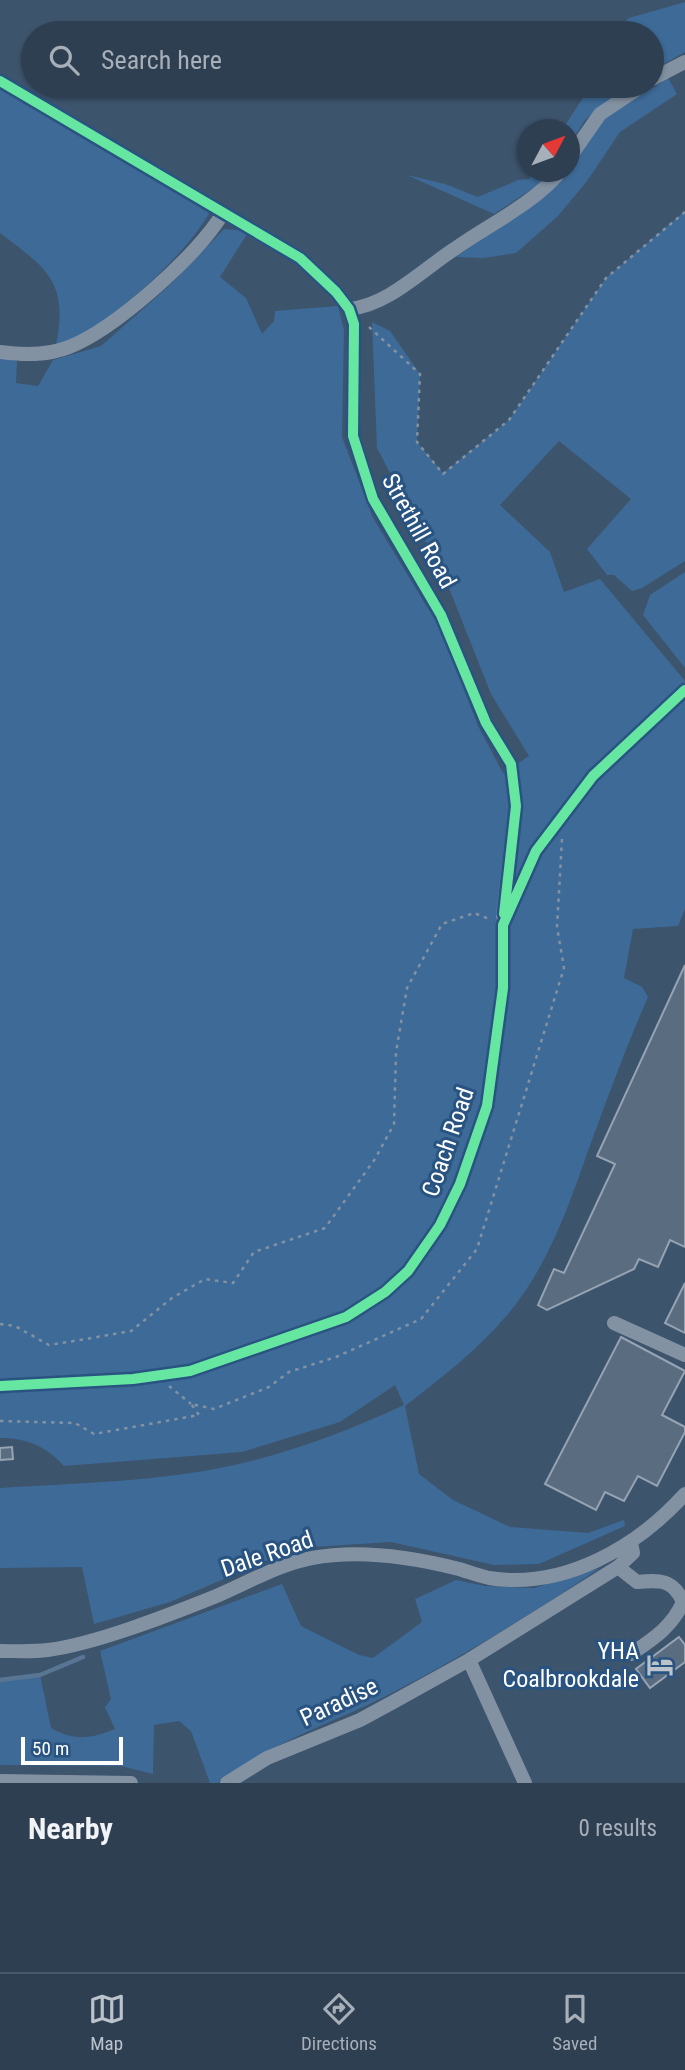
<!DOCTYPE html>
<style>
body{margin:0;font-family:"Roboto Condensed",sans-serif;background:#364659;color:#f1f3f6}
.compass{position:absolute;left:517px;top:119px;width:63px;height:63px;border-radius:50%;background:#2e3f52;box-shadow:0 2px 5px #0004;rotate:49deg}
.scale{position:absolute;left:21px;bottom:18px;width:102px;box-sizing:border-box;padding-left:7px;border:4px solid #fff;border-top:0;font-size:19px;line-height:24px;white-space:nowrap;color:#fff;-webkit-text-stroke:5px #295381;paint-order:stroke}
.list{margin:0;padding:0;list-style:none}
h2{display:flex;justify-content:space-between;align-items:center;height:91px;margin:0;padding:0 28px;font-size:30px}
h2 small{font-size:23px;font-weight:400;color:#a7afb8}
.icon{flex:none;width:38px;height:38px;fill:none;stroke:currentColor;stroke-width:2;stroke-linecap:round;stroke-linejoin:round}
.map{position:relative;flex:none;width:685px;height:1783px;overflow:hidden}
.search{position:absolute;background:#2e3f52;box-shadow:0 2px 5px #0004;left:21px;right:21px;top:21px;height:77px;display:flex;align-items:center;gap:18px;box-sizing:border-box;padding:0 24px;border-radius:38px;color:#a7afb8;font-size:26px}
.sheet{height:189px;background:#2e3f52}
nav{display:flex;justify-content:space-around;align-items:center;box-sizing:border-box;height:98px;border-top:2px solid #495869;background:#2e3f52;font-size:19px;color:#a7afb8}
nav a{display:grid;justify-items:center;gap:4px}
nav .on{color:#bbc3cc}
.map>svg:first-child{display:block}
</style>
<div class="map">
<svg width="685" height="1783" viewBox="0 0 685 1783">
<rect width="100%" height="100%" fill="#3d546d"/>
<!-- green -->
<path fill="#3e6a97" d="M685 2V52L652 71V33H613L629 18Z
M668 78 677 94 620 132 587 181 558 216 516 253 484 258 456 257 551 190 570 172 599 122Z
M595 86H628L585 120 570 144V130H562L586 93Z
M0 89 210 212C187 254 102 334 56 345 69 281 46 268 0 233Z
M534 172H550L538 185 494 214 407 175 445 184 478 197 518 180 529 179Z
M685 211V561L642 588 632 591 614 575H607L587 549 631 499 559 441 500 505 550 552 564 592 600 579 685 681V909L678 926 633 929 624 978 642 987 648 997C626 1047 607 1099 588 1151 568 1208 548 1266 508 1314 478 1350 442 1377 405 1406L419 1474 453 1500 510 1527 588 1533 624 1520 625 1526 539 1564 494 1565 391 1542 296 1548 170 1602 94 1624 82 1567 0 1568V1488C77 1483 158 1482 234 1465 293 1452 350 1430 404 1405L395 1385 340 1422 242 1452 64 1466C46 1446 26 1438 0 1438V358L17 361 16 383 38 386 53 360 101 346 171 284 224 229 249 231 220 277 246 298 262 334 274 321 275 311 338 306 344 330 342 437 373 518 441 630 478 726 503 773 529 756 491 694 447 583 377 448 372 322 390 331 420 374 417 442 443 473 509 420 606 278Z
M685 572V668L643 615 650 595Z
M600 1568C530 1615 459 1659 384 1697 328 1725 267 1744 218 1783H210L191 1731 179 1721 154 1725 153 1774 121 1766 0 1765V1680L40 1675 51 1728C73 1741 91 1739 115 1729L105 1707 111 1699 100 1651 282 1584 301 1626 359 1655 373 1658 422 1622 415 1599 456 1580 485 1586 534 1588Z"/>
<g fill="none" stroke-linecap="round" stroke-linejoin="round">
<!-- stream -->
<path stroke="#587594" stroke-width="4.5" d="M0 1680 40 1675 83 1657"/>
</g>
<!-- building -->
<path fill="#5a6c80" stroke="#96a3b2" stroke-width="2" d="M685 965V1247L670 1240 658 1267 639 1259 634 1269 547 1310 538 1305 554 1269 564 1273 615 1164 597 1156Z
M685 1283V1333L665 1323Z
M621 1337 685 1371 662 1415 685 1427V1432L657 1486 638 1476 624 1501 605 1492 596 1510 545 1484Z
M12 1447 13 1459 0 1460V1448Z
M679 1637 685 1645V1662L650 1688 636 1669Z"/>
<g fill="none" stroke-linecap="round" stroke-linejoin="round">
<!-- path -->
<path stroke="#8392a3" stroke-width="2.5" stroke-dasharray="3.5 5" stroke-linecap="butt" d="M369 327 420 374 417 442 443 474 509 420 606 278 685 212
M0 1324 15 1326 49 1345 86 1339 131 1331 172 1298 205 1279 233 1283 254 1252 325 1228 375 1159 394 1124 396 1052 407 988 442 924 474 913 492 920
M169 1386 191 1404
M0 1421 75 1423 94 1434 199 1415 191 1404 214 1409 269 1387 289 1372 336 1357 421 1319 477 1249 564 968 557 927 562 839"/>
<!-- minor -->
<path stroke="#8392a3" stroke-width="14" d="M652 79 685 62
M0 81 300 258 336 292 349 309 354 324 353 436 373 499 441 615 486 723 511 764 516 806 503 916
M570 157 600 114 642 86
M349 309C389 305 423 269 456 248 490 224 533 204 560 172
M0 352C23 355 47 356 69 347 115 329 198 255 223 213
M614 1323 685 1355
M0 1386 133 1379 190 1371 346 1317 385 1292 408 1271 440 1225 460 1184 487 1106 503 988V925L536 851 593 776 685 690
M618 1567 637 1582C660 1580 673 1579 683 1602 672 1627 653 1639 631 1654
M0 1651C16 1651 32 1652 48 1650 95 1644 169 1615 214 1597 245 1584 279 1564 312 1558 360 1549 412 1557 459 1569 469 1572 479 1576 489 1578 564 1590 637 1547 685 1494
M469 1660 525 1783
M0 1781 131 1783
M227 1783 267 1758 360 1720 395 1701 469 1660 618 1567 633 1553 631 1542"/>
<!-- cycleway casing -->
<g stroke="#295381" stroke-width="15">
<path id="cycleway" d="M0 81 300 258 336 292 349 309 354 324 353 436 373 499 441 615 486 723 511 764 516 806 504 914
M0 1386 133 1379 190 1371 346 1317 385 1292 408 1271 440 1225 460 1184 487 1106 503 988V925L536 851 593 776 685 690"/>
</g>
<!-- cycleway -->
<use href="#cycleway" stroke="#66e7a1" stroke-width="10"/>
</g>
<!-- icons -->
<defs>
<g id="hotel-bare" transform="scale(2.1)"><path d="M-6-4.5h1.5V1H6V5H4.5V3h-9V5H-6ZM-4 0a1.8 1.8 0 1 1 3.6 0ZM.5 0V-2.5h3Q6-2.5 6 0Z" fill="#bbc3cc" stroke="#295381" stroke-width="2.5" paint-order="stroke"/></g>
</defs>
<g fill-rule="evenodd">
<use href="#hotel-bare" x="660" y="1665"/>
</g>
<g text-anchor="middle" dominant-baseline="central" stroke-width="6" stroke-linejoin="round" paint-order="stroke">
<!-- street labels -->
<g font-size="24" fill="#fff" stroke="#295381">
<text transform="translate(419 531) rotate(61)">Strethill Road</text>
<text transform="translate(448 1142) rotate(-71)">Coach Road</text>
<text transform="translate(267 1554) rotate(-19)">Dale Road</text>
<text transform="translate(339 1702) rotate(-25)">Paradise</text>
</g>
<!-- poi labels -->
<g font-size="24" fill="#fff" stroke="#295381" text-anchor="end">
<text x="639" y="1651">YHA<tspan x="639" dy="28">Coalbrookdale</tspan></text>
</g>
</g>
</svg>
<svg class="compass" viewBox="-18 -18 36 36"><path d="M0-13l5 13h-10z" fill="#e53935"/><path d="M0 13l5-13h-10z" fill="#a7afb8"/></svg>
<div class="scale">50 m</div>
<div class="search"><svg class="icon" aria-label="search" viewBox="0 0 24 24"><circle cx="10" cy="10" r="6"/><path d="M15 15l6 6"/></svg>Search here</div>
</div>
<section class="sheet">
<h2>Nearby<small>0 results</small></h2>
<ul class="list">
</ul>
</section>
<nav>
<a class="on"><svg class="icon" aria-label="map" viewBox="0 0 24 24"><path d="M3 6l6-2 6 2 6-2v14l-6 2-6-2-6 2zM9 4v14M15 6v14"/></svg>Map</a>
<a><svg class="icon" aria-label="directions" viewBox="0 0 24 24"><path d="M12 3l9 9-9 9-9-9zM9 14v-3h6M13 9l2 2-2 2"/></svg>Directions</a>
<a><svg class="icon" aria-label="saved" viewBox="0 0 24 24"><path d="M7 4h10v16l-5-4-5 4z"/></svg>Saved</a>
</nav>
